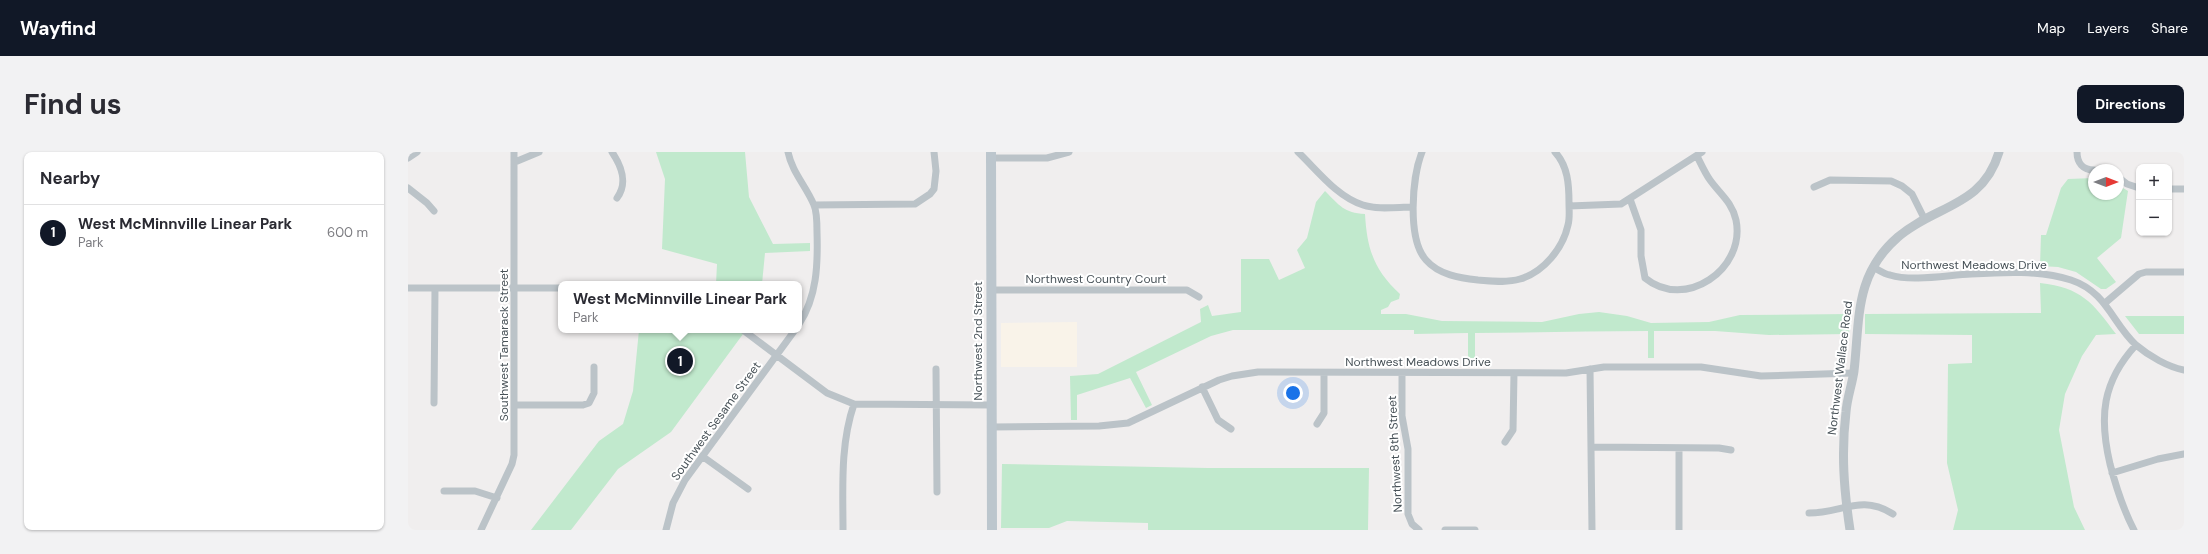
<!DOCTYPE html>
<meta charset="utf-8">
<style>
body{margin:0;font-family:"DM Sans",sans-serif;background:#f2f2f3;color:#2b2b33}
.controls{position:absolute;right:12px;top:12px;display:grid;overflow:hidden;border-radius:8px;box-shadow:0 1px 3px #0004}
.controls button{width:36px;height:36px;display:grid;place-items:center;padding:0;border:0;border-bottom:1px solid #e1e1e2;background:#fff;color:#2b2b33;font:20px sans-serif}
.compass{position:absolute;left:1680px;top:12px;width:36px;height:36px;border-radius:50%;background:#fff;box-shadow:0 1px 3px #0004;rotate:90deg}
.you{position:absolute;left:885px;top:241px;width:14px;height:14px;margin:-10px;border:3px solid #fff;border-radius:50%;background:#1a73e8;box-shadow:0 0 0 6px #1a73e833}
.badge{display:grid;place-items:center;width:26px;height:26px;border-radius:50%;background:#111827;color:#fff;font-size:13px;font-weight:700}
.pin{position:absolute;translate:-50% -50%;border:2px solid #fff;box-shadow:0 1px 4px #0006}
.popup{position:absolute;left:150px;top:129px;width:244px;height:52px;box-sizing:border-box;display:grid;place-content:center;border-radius:8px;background:#fff;filter:drop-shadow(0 1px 3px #0005);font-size:13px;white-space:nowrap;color:#7c7c81}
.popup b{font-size:15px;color:#2b2b33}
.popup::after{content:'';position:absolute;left:50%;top:100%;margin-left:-8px;border:8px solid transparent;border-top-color:#fff}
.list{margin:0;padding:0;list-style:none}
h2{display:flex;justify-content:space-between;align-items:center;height:52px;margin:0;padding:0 16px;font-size:17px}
h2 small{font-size:13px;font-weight:400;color:#7c7c81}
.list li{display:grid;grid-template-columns:26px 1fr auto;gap:12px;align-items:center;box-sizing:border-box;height:56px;padding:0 16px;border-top:1px solid #e1e1e2}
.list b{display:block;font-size:15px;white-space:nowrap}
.list p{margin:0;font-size:13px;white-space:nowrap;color:#7c7c81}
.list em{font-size:13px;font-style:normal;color:#7c7c81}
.map{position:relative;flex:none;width:1776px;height:378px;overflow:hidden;border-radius:8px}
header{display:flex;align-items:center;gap:24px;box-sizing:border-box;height:56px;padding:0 20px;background:#111827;color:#fff}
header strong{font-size:19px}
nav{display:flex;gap:22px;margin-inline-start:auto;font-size:14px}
.intro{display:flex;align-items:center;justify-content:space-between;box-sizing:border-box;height:96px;padding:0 24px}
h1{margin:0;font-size:28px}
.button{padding:10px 18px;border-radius:8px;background:#111827;color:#fff;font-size:14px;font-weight:700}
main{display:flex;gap:24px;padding:0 24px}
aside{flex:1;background:#fff;border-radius:8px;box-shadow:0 1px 3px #0004}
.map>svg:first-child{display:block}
</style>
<header>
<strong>Wayfind</strong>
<nav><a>Map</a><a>Layers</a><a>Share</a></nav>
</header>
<div class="intro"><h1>Find us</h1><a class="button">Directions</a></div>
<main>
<aside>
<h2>Nearby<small></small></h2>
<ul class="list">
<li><span class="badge">1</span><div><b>West McMinnville Linear Park</b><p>Park</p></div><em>600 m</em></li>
</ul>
</aside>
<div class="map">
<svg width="1776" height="378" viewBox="0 0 1776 378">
<rect width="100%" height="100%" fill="#f0eeee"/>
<!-- commercial -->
<path fill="#f9f3e9" d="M669 170V215H593V171Z"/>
<!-- green -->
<path fill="#c1e9cd" d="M248 0H337L341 45 365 92 402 91V99L357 101 354 132H308L309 112 254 97 257 27Z
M1686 26V42H1710V33L1720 39 1713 86 1689 106 1708 130 1698 137H1693L1668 120 1650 115 1632 114 1633 83H1638L1653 36 1660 27Z
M917 39C931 53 936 61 957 62 959 97 966 118 992 142L991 147 983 150 980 155 973 158V162H998L1034 169 1134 170 1171 162 1191 160 1219 164 1243 171 1301 170 1332 163 1442 162 1441 182 1361 183 1307 179H1246V206H1240V179C1182 179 1125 181 1067 181V213H1060V181L1006 182V178H825L803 184 728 220 744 253 738 256 722 226 669 243V268H663L662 224 690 222 793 170 792 157 800 153 804 164 833 160V107H861L871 128 897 116 889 98 899 86 908 50Z
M1632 131C1674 136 1684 150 1708 182L1688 183 1674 204 1657 242 1651 278 1666 355 1677 378H1545L1550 358 1539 311 1540 212 1564 211V183L1457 182V162L1633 161Z
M1717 164H1776V182H1731Z
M231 178H338L263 280 210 317 163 378H123L191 289 215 272 225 239Z
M594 312 800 316H961L960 378H740V371L659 369 641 376H593Z"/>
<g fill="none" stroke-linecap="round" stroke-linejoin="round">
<!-- minor -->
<path stroke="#bbc3c8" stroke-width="7" d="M204 0C214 15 220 31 209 46
M380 0C384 20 398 34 406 53 409 60 409 72 409 80 410 112 409 145 391 172
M890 0C909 18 929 45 955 53 970 58 989 55 1005 55
M1014 0C1004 25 999 87 1018 108 1031 123 1052 126 1070 128 1084 129 1099 131 1112 127 1136 120 1155 96 1160 73 1162 66 1161 58 1161 51 1161 33 1160 14 1147 0
M1669 0C1669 11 1675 18 1686 18
M0 6 9 0
M583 6H639L661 0
M107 10 131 0
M1710 25 1719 32 1731 36
M1406 35 1422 28 1483 29 1494 34 1504 42 1516 66
M0 36 19 51 26 59
M1761 37H1776
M1222 47 1233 78V104L1237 126C1277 159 1338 117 1328 68 1324 50 1312 42 1302 28 1297 21 1293 12 1289 4
M406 53 507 52 522 42 526 37 528 19 526 0
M1161 54 1213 52 1294 0
M1465 115C1471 118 1476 122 1482 123 1504 130 1540 123 1563 122 1595 120 1632 118 1663 128 1699 140 1704 171 1728 193 1741 204 1760 215 1776 218
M0 136H153
M583 138H779L791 145
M1697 151 1731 122 1738 120H1776
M335 178 419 241 446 252 584 253
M528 217 529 340
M1182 217 1184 378
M994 222V264L1000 297V362L1004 372 1011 378
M794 235 810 268 823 277
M26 251 27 136
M106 253H175L181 251 186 241V215
M909 272 916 261V221
M584 275 691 274 720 271 811 228 824 224 850 220 1158 221 1196 215H1293L1353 224 1445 221
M1097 290 1105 278 1106 221
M1183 295 1311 296 1323 298
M1271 296V378
M294 304 340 337
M1704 321 1750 307 1776 302
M36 339H67L89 346
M1401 361C1434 361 1453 342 1485 362
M73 378 104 312 106 303V0
M258 378 265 351 277 328 387 178
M435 378C435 336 432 293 446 252
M1037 378H1067
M1726 378C1715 357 1708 335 1702 312 1691 265 1694 230 1728 193"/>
<!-- tertiary -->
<path stroke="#bbc3c8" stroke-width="9" d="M1442 378C1436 338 1433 301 1438 260 1439 246 1444 233 1446 219 1452 167 1446 123 1490 85 1527 53 1575 55 1591 0"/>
<!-- secondary -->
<path stroke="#bcc6cd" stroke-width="10" d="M583 0 584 378"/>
</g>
<g text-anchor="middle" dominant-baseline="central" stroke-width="4" stroke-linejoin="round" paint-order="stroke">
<!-- street labels -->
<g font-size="12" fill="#485258" stroke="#fff">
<text x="1566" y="113">Northwest Meadows Drive</text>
<text x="688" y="127">Northwest Country Court</text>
<text transform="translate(570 189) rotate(-90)">Northwest 2nd Street</text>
<text transform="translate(96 193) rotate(-90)">Southwest Tamarack Street</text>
<text x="1010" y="210">Northwest Meadows Drive</text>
<text transform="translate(1432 216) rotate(-83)">Northwest Wallace Road</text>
<text transform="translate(308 269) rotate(-54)">Southwest Sesame Street</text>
<text transform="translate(987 302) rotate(-93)">Northwest 8th Street</text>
</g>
</g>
</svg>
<div class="controls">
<button>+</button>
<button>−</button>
</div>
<svg class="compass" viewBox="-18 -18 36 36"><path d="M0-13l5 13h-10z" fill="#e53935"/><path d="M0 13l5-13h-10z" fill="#7c7c81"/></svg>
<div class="you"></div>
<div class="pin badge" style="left:272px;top:209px">1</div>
<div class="popup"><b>West McMinnville Linear Park</b>Park</div>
</div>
</main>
